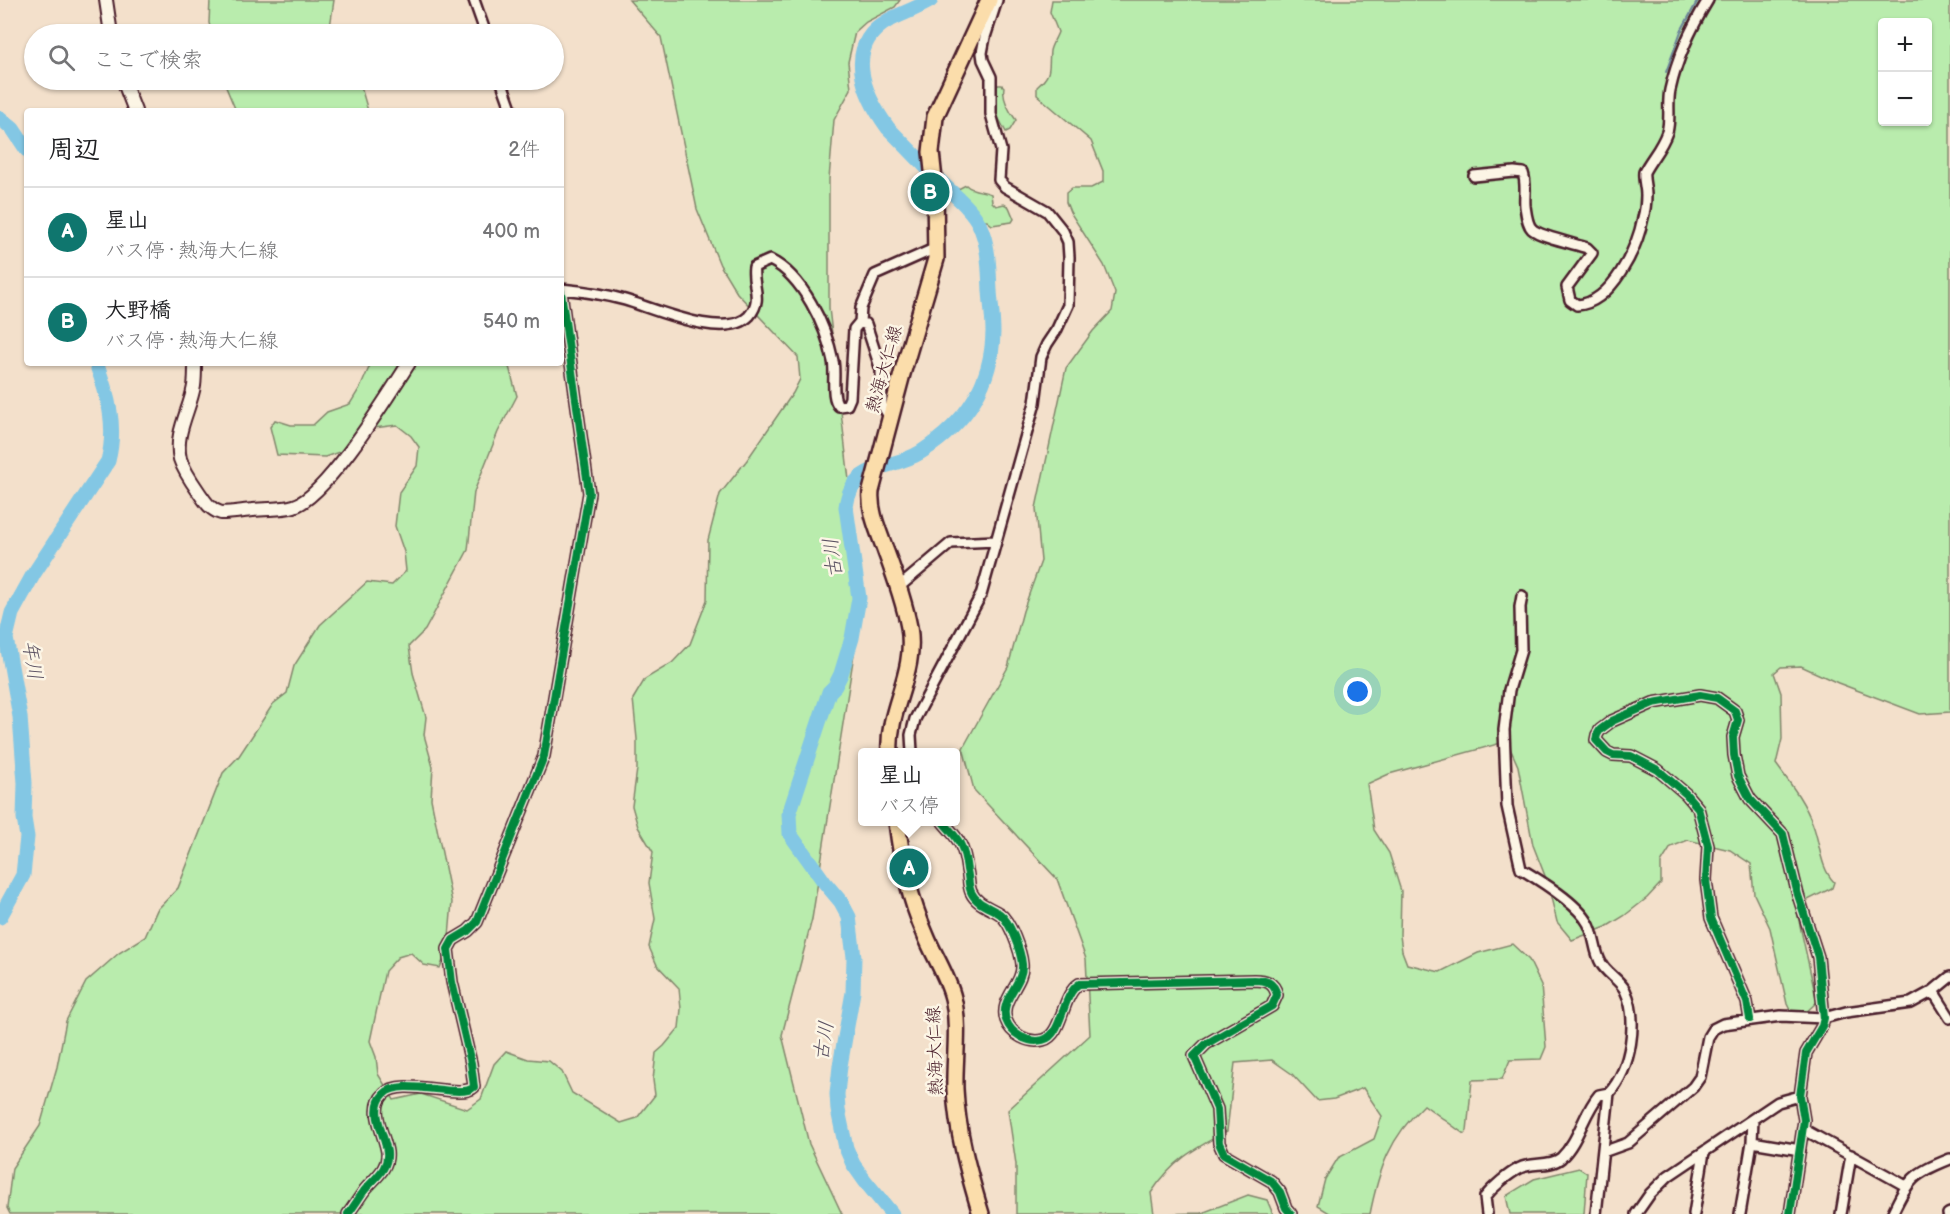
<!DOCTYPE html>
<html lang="ja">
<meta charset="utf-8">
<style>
body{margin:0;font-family:"Balsamiq Sans","Klee One",sans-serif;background:#f6f6f6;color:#202124}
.controls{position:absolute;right:18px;top:18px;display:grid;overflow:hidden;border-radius:6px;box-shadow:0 2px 4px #0004}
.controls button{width:54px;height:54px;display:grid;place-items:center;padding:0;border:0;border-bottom:2px solid #e0e0e0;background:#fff;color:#202124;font:30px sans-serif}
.you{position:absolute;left:1358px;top:692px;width:21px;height:21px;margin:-15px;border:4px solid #fff;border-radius:50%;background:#1a73e8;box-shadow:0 0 0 9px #1a73e833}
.badge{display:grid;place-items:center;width:39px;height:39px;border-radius:50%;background:#0f766e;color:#fff;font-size:20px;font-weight:700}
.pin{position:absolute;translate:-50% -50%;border:3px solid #fff;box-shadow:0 2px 6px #0006}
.popup{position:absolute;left:858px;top:748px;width:102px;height:78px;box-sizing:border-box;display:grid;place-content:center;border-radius:6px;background:#fff;filter:drop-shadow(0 2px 4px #0005);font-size:20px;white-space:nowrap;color:#757577}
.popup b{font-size:22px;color:#202124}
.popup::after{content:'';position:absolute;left:50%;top:100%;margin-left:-12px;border:12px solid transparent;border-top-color:#fff}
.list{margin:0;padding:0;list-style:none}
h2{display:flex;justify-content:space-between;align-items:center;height:78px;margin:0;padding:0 24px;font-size:26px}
h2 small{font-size:20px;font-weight:400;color:#757577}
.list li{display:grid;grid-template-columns:39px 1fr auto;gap:18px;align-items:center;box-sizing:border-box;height:90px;padding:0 24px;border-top:2px solid #e0e0e0}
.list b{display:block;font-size:22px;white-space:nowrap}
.list p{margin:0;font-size:20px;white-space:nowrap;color:#757577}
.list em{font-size:20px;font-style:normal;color:#757577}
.icon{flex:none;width:33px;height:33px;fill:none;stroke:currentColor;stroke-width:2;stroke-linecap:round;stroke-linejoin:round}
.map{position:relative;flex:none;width:1950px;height:1214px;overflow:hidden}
.search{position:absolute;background:#fff;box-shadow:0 2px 4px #0004;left:24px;top:24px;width:540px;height:66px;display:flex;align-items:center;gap:15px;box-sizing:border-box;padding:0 21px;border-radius:33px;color:#757577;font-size:22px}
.panel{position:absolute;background:#fff;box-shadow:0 2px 4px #0004;left:24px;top:108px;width:540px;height:258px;border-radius:6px}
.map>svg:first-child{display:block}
</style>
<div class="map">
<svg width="1950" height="1214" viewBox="0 0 1950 1214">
<rect width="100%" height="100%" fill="#f3e0cb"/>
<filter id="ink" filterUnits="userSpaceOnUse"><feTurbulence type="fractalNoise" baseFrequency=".0167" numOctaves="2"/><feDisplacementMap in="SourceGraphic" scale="12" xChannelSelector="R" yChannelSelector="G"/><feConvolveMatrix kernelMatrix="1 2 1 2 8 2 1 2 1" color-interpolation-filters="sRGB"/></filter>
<g filter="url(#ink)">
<!-- green -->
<path fill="#b9ecad" stroke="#82866c" stroke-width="1.5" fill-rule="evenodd" d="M210 0H334L329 34H212L209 23Z
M629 0H900L895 7 866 22 855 32 848 62 851 89 834 120 829 179V308L850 489 857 582 854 654 812 919 782 1035 809 1144 842 1214H10L7 1208 12 1168 40 1126 57 1067 66 1021 86 982 119 953 145 937 157 910 178 888 223 773 239 756 273 704 287 693 294 666 320 625 367 582 392 585 406 571 404 552 395 526 399 492 417 466 419 447 411 436 397 425 374 428 342 451 325 457 277 455 270 427 275 420 291 425H313L327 412 350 404 361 386 371 363H508L517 396 498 432 474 492 468 550 425 630 409 646 413 673 426 717 424 735 433 767 431 799 452 902 448 948 440 968 424 965 411 953 398 957 385 971 370 1041 376 1057 378 1074 394 1100 421 1094 467 1109 481 1099 494 1064 506 1051 528 1059 549 1061 562 1072 572 1093 621 1123 637 1118 655 1095 653 1080 656 1053 664 1046 679 1028 681 1009 679 988 657 965 649 947 655 919 649 883 653 852 638 827 632 806 637 769V739L633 699 645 679 672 663 690 644 707 600 708 540 720 494 747 460 793 393 800 379 798 357 737 293 720 265 697 209 661 37Z
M1052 0H1950V712L1920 714 1838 683 1801 666 1781 667 1774 673 1781 693 1782 739 1776 764C1790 783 1805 802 1813 825 1820 843 1820 868 1834 882L1832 888 1808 900 1798 896 1795 903 1817 1002 1803 1015 1793 1016 1787 1004 1770 928 1754 894 1751 864 1730 850 1688 840 1671 847 1661 863V883L1647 898 1624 916 1606 927 1572 940 1557 922 1547 881 1533 845 1518 766 1510 748 1501 743 1389 774 1367 784 1374 830 1389 853 1401 891 1400 935 1402 951 1407 964 1440 972 1478 953 1512 944 1529 960 1541 985 1546 1047 1541 1059 1510 1060 1502 1079 1472 1080 1467 1131 1464 1134 1424 1105C1390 1137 1379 1169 1370 1214H1331L1318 1206 1325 1179 1338 1158 1374 1139 1382 1116 1363 1088 1334 1099 1317 1101 1292 1074 1272 1060 1235 1063 1227 1131C1194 1149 1173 1160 1151 1193L1154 1214H1016V1164L1008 1110 1090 1035 1086 959 1057 879 974 790 963 748 1008 667 1023 611 1041 561 1036 508 1066 368 1093 331 1112 311 1115 293 1104 265 1070 212 1066 202V193L1072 188H1091L1103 182V171L1091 141 1037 95V87C1053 73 1048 69 1050 51 1051 45 1056 38 1058 32L1050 12ZM1882 22H1928V122H1882Z
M223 80H359L368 111H236Z
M998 85H1002L1004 87C1002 99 1009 111 1016 120L1010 130 1006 132 999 119 994 117V90Z
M966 185C973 192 983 190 991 194L992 202 996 206 1004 204 1009 207 1014 219 1012 222 992 225 987 221H982L957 193 958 189Z
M1579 1168 1587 1173 1584 1214H1510L1506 1196 1534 1179Z
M1248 1195 1267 1200 1273 1214H1158L1202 1213Z"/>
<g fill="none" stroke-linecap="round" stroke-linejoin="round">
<!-- stream -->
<path stroke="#6c849a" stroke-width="2" d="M1666 72 1681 31 1698 0"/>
<!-- river -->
<path stroke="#83c7e4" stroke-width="15" d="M0 118 13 129 27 150
M0 917 23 875 27 837 24 818 25 783 20 717 6 638 12 613 33 575 108 461C117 426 108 395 96 363
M892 1214 865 1181 853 1164 846 1148 838 1110 837 1094 840 1066 853 992 854 957 849 917 841 902 825 883 790 834 789 814 829 692 835 686 841 674 852 638 859 598 846 507C852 461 891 471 921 452 965 424 992 386 993 332 993 319 991 305 990 291 989 269 989 245 979 224 971 208 955 196 942 183 924 165 906 146 888 128 863 94 843 46 889 20 903 13 918 8 931 0"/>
<!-- minor casing -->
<g stroke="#4a1f2b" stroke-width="14">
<path id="minor" d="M474 0 486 34
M501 80 512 111
M1474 176 1514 172 1523 173C1527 185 1524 195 1525 206 1526 213 1527 224 1532 229 1539 236 1575 244 1587 248L1592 253 1567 287 1570 300 1577 305C1612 303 1637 248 1643 218 1645 211 1646 202 1646 195 1646 187 1643 180 1644 172 1652 157 1661 149 1667 132 1671 119 1667 104 1670 90 1677 58 1691 28 1708 0
M561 289C582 291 604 294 625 300 653 308 725 341 749 316 764 299 751 285 754 267L770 260C803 276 826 326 833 361 836 374 830 397 839 406L847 405 850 398 854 329 859 323 866 324 881 370 882 405 890 418
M860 322 861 308 875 275 936 248
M899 587 951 543 996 541
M1522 596 1520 607 1521 650 1509 690 1504 730 1507 806 1521 869C1541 881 1577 903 1588 923 1595 935 1594 951 1601 963 1606 973 1619 979 1625 990 1639 1019 1631 1069 1609 1093L1596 1214
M912 752 911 735 915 719 981 595 1035 403 1041 357 1047 344 1057 329 1068 305 1069 257 1068 242 1063 231 1047 211 1005 187 999 180 1001 150 991 114V77L983 60 982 53 985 37 997 0
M943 822C959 840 964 845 967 870 969 877 968 885 971 892 977 905 990 907 1000 914 1010 921 1021 952 1022 964 1024 984 999 999 1006 1020 1011 1034 1028 1044 1043 1040 1063 1035 1061 996 1079 984L1254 980C1266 980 1274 982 1277 995L1272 1006 1206 1044 1194 1056 1217 1109 1219 1143 1224 1154 1271 1181 1280 1192 1286 1208 1291 1214
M1933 991 1950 1018
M1750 1019 1747 1002 1711 918 1706 880 1708 846 1698 808 1686 794 1658 770 1631 756 1613 755 1607 752 1596 740 1597 735 1600 730 1612 721 1653 703 1700 695 1717 698 1735 711 1738 720 1733 737 1734 755 1738 776 1750 799 1783 834 1798 895 1818 957 1824 1018 1822 1026 1806 1053 1800 1096 1804 1120 1790 1214
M1803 1129 1906 1186
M1752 1142 1800 1150
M1603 1152 1628 1143 1693 1087 1700 1077 1708 1037 1713 1029 1723 1024 1781 1016 1824 1018 1846 1012 1911 1003 1933 991 1950 977
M348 1214C354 1206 359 1198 364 1191 373 1179 389 1170 387 1152 385 1135 368 1109 384 1094 401 1076 461 1100 474 1087L471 1063 452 982 448 949 453 940 468 931 477 922 544 756 589 493 561 292
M1487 1214 1485 1197C1493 1187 1508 1174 1520 1168 1533 1162 1550 1167 1561 1158 1579 1141 1583 1114 1599 1095L1609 1093
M1636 1214 1650 1194 1668 1176 1778 1102 1800 1096
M1694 1214 1704 1152
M1740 1214 1752 1142 1753 1119
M1841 1214 1851 1155
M1892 1214C1909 1178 1913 1174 1950 1159
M1948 1214 1950 1213"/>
</g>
<!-- tertiary casing -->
<g stroke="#4a1f2b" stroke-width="16">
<path id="tertiary" d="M106 0 111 34
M123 80 135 111
M195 363C195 371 195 379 194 386 190 410 174 434 180 459 184 471 191 481 198 491 205 501 209 509 221 513 232 513 242 511 253 510 267 508 281 510 294 506 326 497 389 394 409 363"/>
</g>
<!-- primary casing -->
<g stroke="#4a1f2b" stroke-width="20">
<path id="primary" d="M890 752C887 708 917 674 909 627 904 601 895 576 886 552 879 532 869 512 871 491L902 374 936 259 935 189 931 152 935 117 989 0
M897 822C902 863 909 897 926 936 934 956 948 977 953 998 960 1027 954 1060 955 1089 957 1132 969 1174 981 1214"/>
</g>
<!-- minor -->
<use href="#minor" stroke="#fcf5e5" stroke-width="9"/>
<!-- tertiary -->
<use href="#tertiary" stroke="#fcf5e5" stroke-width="12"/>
<!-- primary -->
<use href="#primary" stroke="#fbddab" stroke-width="15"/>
<!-- cycleway casing -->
<g stroke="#fcf5e5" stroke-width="11">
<path id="cycleway" d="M943 822C959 840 964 845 967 870 969 877 968 885 971 892 977 905 990 907 1000 914 1010 921 1021 952 1022 964 1024 984 999 999 1006 1020 1011 1034 1028 1044 1043 1040 1063 1035 1061 996 1079 984L1254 980C1266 980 1274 982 1277 995L1272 1006 1206 1044 1194 1056 1217 1109 1219 1143 1224 1154 1271 1181 1280 1192 1286 1208 1291 1214
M1750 1019 1747 1002 1711 918 1706 880 1708 846 1698 808 1686 794 1658 770 1631 756 1613 755 1607 752 1596 740 1597 735 1600 730 1612 721 1653 703 1700 695 1717 698 1735 711 1738 720 1733 737 1734 755 1738 776 1750 799 1783 834 1798 895 1818 957 1824 1018 1822 1026 1806 1053 1800 1096 1804 1120 1790 1214
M348 1214C354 1206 359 1198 364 1191 373 1179 389 1170 387 1152 385 1135 368 1109 384 1094 401 1076 461 1100 474 1087L471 1063 452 982 448 949 453 940 468 931 477 922 544 756 589 493 561 292"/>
</g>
<!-- cycleway -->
<use href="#cycleway" stroke="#00873e" stroke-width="8"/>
</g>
</g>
<g text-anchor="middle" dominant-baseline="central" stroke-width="5" stroke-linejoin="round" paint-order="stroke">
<!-- street labels -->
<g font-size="18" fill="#4a1f2b" stroke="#fcf5e5">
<text transform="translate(884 369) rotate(-74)">熱海大仁線</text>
<text transform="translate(935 1051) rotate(-92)">熱海大仁線</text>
</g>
<!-- water labels -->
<g font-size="20" font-style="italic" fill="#5b5162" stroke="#fcf5e5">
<text transform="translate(833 558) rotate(-97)">古川</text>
<text transform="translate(32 660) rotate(81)">年川</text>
<text transform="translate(824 1041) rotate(-81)">古川</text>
</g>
</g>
</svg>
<div class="controls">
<button>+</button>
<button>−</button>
</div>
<div class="you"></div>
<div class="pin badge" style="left:909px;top:868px">A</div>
<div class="popup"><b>星山</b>バス停</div>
<div class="pin badge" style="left:930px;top:192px">B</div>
<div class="search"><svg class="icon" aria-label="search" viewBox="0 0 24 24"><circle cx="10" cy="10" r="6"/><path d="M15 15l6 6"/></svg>ここで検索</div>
<section class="panel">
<h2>周辺<small>2件</small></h2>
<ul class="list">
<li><span class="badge">A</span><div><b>星山</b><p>バス停 · 熱海大仁線</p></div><em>400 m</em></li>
<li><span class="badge">B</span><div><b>大野橋</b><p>バス停 · 熱海大仁線</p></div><em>540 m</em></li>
</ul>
</section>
</div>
